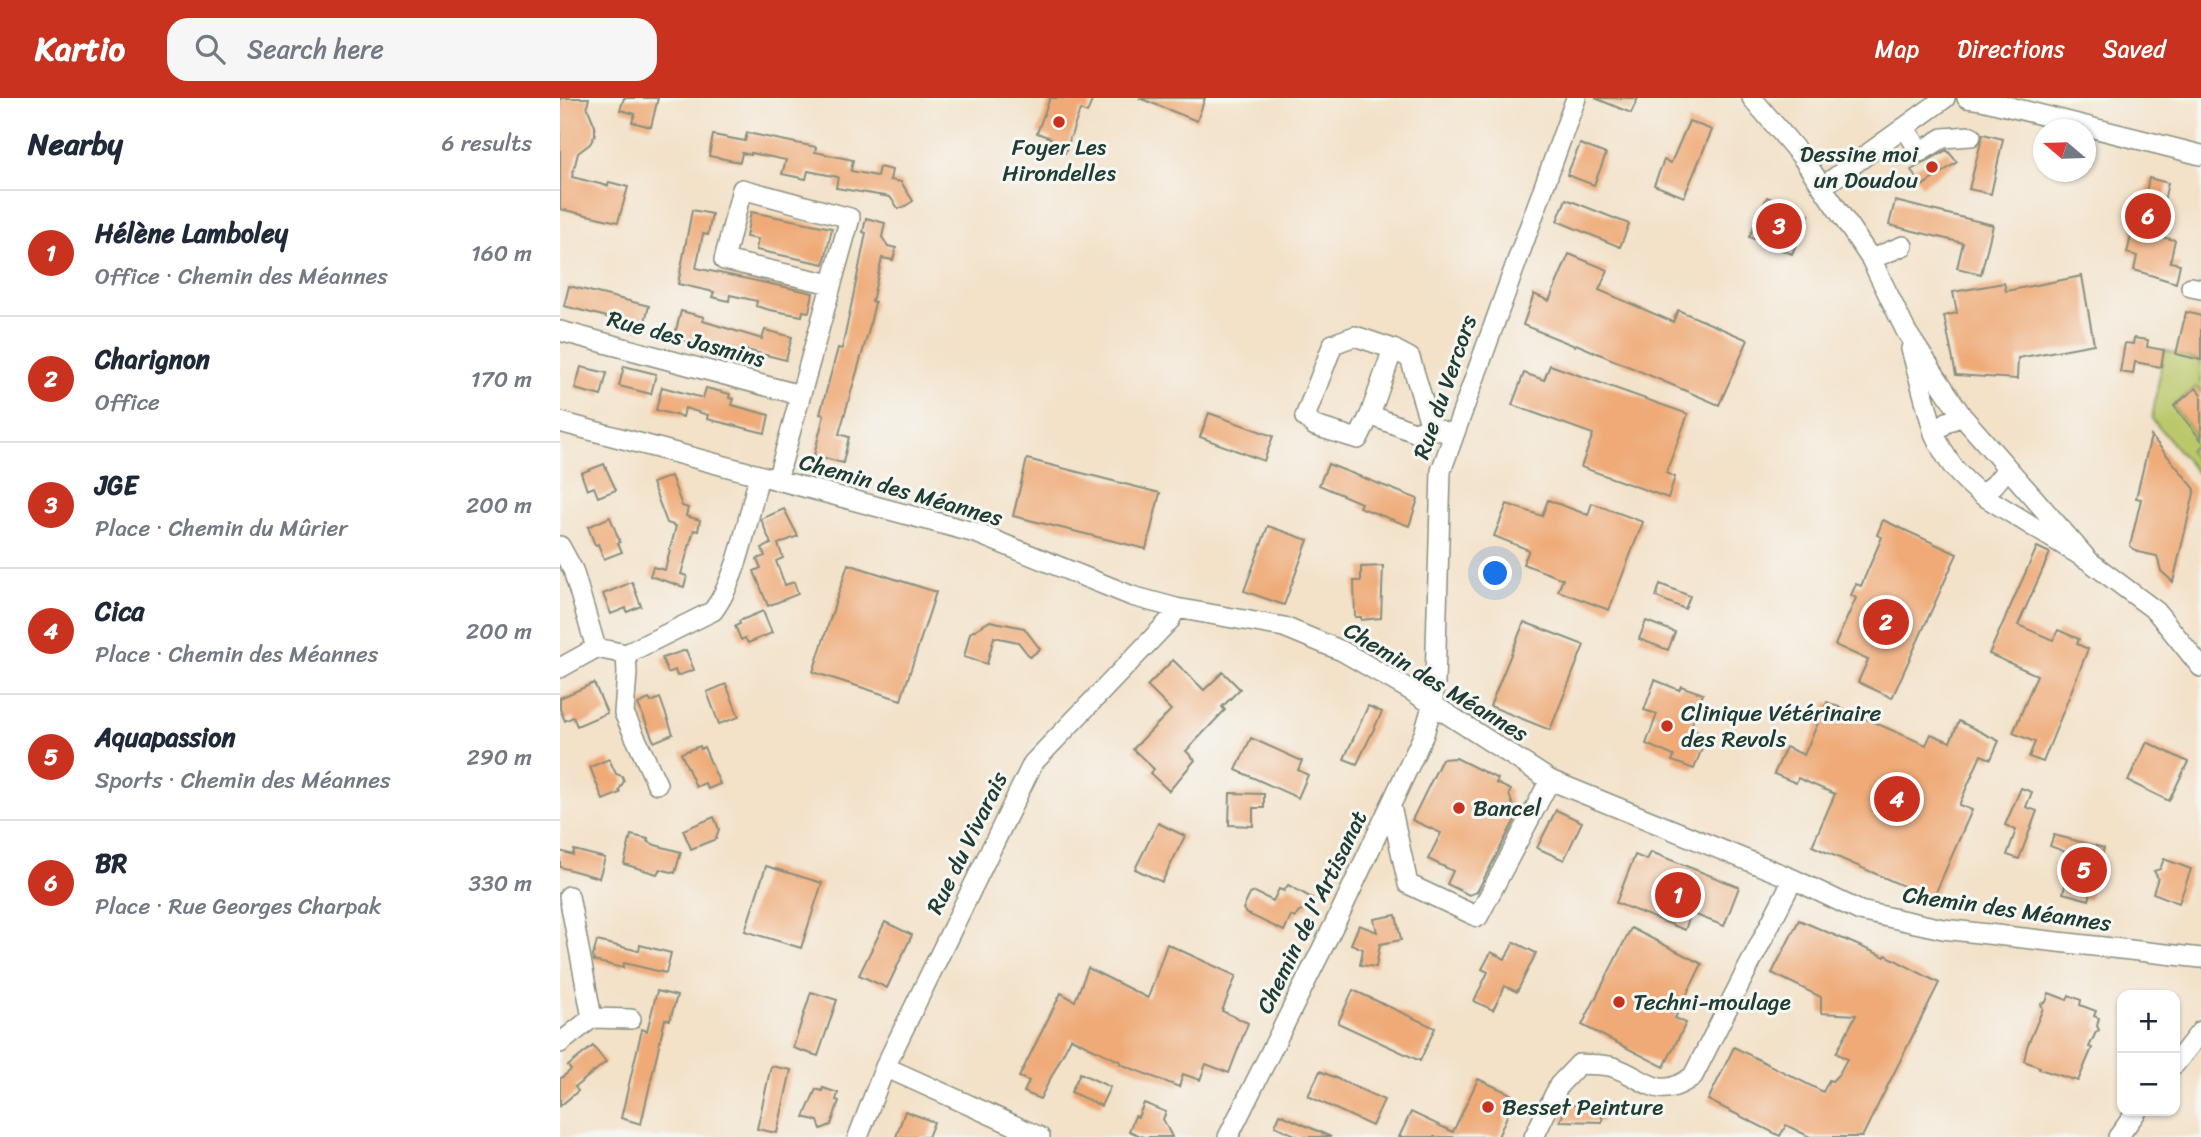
<!DOCTYPE html>
<meta charset="utf-8">
<style>
body{margin:0;font-family:Sriracha,sans-serif;background:#f6f6f7;color:#1f2937}
.controls{position:absolute;right:21px;bottom:21px;display:grid;overflow:hidden;border-radius:14px;box-shadow:0 2px 5px #0004}
.controls button{width:63px;height:63px;display:grid;place-items:center;padding:0;border:0;border-bottom:2px solid #e0e1e3;background:#fff;color:#1f2937;font:35px sans-serif}
.compass{position:absolute;left:1473px;top:21px;width:63px;height:63px;border-radius:50%;background:#fff;box-shadow:0 2px 5px #0004;rotate:289deg}
.you{position:absolute;left:936px;top:476px;width:24px;height:24px;margin:-18px;border:5px solid #fff;border-radius:50%;background:#1a73e8;box-shadow:0 0 0 10px #1a73e833}
.badge{display:grid;place-items:center;width:46px;height:46px;border-radius:50%;background:#c8321e;color:#fff;font-size:23px;font-weight:700}
.pin{position:absolute;translate:-50% -50%;border:4px solid #fff;box-shadow:0 2px 7px #0006}
.list{margin:0;padding:0;list-style:none}
h2{display:flex;justify-content:space-between;align-items:center;height:91px;margin:0;padding:0 28px;font-size:30px}
h2 small{font-size:23px;font-weight:400;color:#747a83}
.list li{display:grid;grid-template-columns:46px 1fr auto;gap:21px;align-items:center;box-sizing:border-box;height:126px;padding:0 28px;border-top:2px solid #e0e1e3}
.list b{display:block;font-size:26px;white-space:nowrap}
.list p{margin:0;font-size:23px;white-space:nowrap;color:#747a83}
.list em{font-size:23px;font-style:normal;color:#747a83}
.icon{flex:none;width:38px;height:38px;fill:none;stroke:currentColor;stroke-width:2;stroke-linecap:round;stroke-linejoin:round}
.map{position:relative;flex:none;width:1641px;height:1039px;overflow:hidden}
header{display:flex;align-items:center;gap:42px;box-sizing:border-box;height:98px;padding:0 35px;background:#c8321e;color:#fff}
header strong{font-size:33px}
nav{display:flex;gap:38px;margin-inline-start:auto;font-size:24px}
.search{width:490px;height:63px;background:#f6f6f7;display:flex;align-items:center;gap:18px;box-sizing:border-box;padding:0 24px;border-radius:21px;color:#747a83;font-size:26px}
main{display:flex}
aside{flex:1;background:#fff}
.map>svg:first-child{display:block}
</style>
<header>
<strong>Kartio</strong>
<div class="search"><svg class="icon" aria-label="search" viewBox="0 0 24 24"><circle cx="10" cy="10" r="6"/><path d="M15 15l6 6"/></svg>Search here</div>
<nav><a>Map</a><a>Directions</a><a>Saved</a></nav>
</header>
<main>
<aside>
<h2>Nearby<small>6 results</small></h2>
<ul class="list">
<li><span class="badge">1</span><div><b>Hélène Lamboley</b><p>Office · Chemin des Méannes</p></div><em>160 m</em></li>
<li><span class="badge">2</span><div><b>Charignon</b><p>Office</p></div><em>170 m</em></li>
<li><span class="badge">3</span><div><b>JGE</b><p>Place · Chemin du Mûrier</p></div><em>200 m</em></li>
<li><span class="badge">4</span><div><b>Cica</b><p>Place · Chemin des Méannes</p></div><em>200 m</em></li>
<li><span class="badge">5</span><div><b>Aquapassion</b><p>Sports · Chemin des Méannes</p></div><em>290 m</em></li>
<li><span class="badge">6</span><div><b>BR</b><p>Place · Rue Georges Charpak</p></div><em>330 m</em></li>
</ul>
</aside>
<div class="map">
<svg width="1641" height="1039" viewBox="0 0 1641 1039">
<rect width="100%" height="100%" fill="#f6f6f2"/>
<filter id="ink" filterUnits="userSpaceOnUse"><feTurbulence type="fractalNoise" baseFrequency=".0143" numOctaves="2"/><feDisplacementMap in="SourceGraphic" scale="14" xChannelSelector="R" yChannelSelector="G"/><feConvolveMatrix kernelMatrix="1 2 1 2 8 2 1 2 1" color-interpolation-filters="sRGB"/></filter>
<filter id="wash" filterUnits="userSpaceOnUse"><feTurbulence type="fractalNoise" baseFrequency=".00686" numOctaves="4" result="noise"/><feDisplacementMap in="SourceGraphic" scale="28" xChannelSelector="R" yChannelSelector="G"/><feGaussianBlur stdDeviation="1.57" result="paint"/><feColorMatrix in="noise" values="0 0 0 0 0 0 0 0 0 0 0 0 0 0 0 0 0 1.4 0 .05"/><feComposite in="paint" operator="in"/></filter>
<g filter="url(#wash)">
<rect width="100%" height="100%" fill="#f3e1c8"/>
<!-- green -->
<path fill="#bbc86a" stroke="#6d824f" stroke-width="2" d="M1604 252 1641 263V294L1636 289 1613 308 1641 343 1629 353 1641 369V380L1592 321Z"/>
<g id="blocks">
<!-- building -->
<path fill="#efaa77" d="M0 0H29L27 9 35 28V37L30 46 18 55 12 79 48 88 49 84 68 89 58 124 0 111Z
M64 0H98L91 29 72 24 75 16 60 12Z
M490 0H533L527 15 520 12 505 55 488 48 491 40 477 35Z
M579 0H645L637 23Z
M1035 0H1078L1071 15Z
M1129 23 1152 32 1124 99 1094 87 1104 62 1111 65Z
M187 35 256 49 255 54 293 62 291 73 317 78 319 69 332 72 330 82 341 84 353 103 342 110H338L330 99 276 90 278 79 248 73 246 81 222 76 226 62 191 55V57L182 55 180 64 149 58 153 37 185 43Z
M1423 36 1443 41 1431 96 1409 91Z
M1020 46 1046 56 1034 87 1007 77Z
M1387 52 1397 64 1362 88 1351 72Z
M1589 80 1608 85 1596 138 1615 142 1610 164 1620 166 1616 185 1574 172 1577 158 1567 155 1582 93 1586 94Z
M1207 99 1249 117 1232 156 1189 139Z
M1006 101 1069 126 1060 149 997 123Z
M1335 103 1433 127 1421 176 1397 170 1403 145 1329 127Z
M132 112 152 116 148 137 143 136 136 170 253 195 249 214 243 213 242 218 210 212 196 208 197 203 170 197 169 203 152 199 154 194 118 186Z
M191 114 272 130 264 166 196 152 198 141 186 139Z
M306 120 325 125 322 139 328 148 336 150 333 162 322 160 312 203 315 204 308 235 279 336 289 339 283 365 254 357 264 317 260 316 278 250 282 251 293 199 306 135 303 134Z
M1009 156 1048 172 1039 192 1113 224 1118 212 1188 242 1159 307 1016 246 1015 248 963 227 974 196 989 203Z
M1522 178 1534 246 1458 260 1457 281 1396 277 1384 218 1397 215 1393 194 1444 185 1446 193Z
M9 188 89 208 82 234 50 226 51 220 4 208Z
M121 213 144 219 143 223 202 241 205 232 232 239 226 262 186 252 183 260 157 252V251L114 240Z
M1626 214 1641 218V262L1616 256Z
M1574 240 1588 242 1587 249 1604 252 1601 269 1575 264 1573 276 1560 274 1565 245 1573 246Z
M990 267 1128 316 1106 375 1115 379 1108 400 1021 369 1033 336 952 307 964 275 984 282Z
M64 268 96 276 91 296 59 288Z
M21 269 47 275 41 298 15 291Z
M102 289 143 300 146 290 170 296 169 300 174 301 172 307 209 317 205 335 147 321 148 317 125 310 123 319 96 312Z
M1636 290 1641 296V342L1614 308Z
M649 315 713 338 704 363 640 339Z
M1591 338 1635 391 1613 484 1601 473 1597 458 1578 454 1570 448 1581 401 1576 400Z
M467 361 600 395 586 451 453 418Z
M44 366 56 392 38 399 34 389 27 392 21 375Z
M768 366 858 401 849 428 799 409 801 405 759 387Z
M111 378 122 408 128 410 126 418 140 422 138 433 134 432 121 476 127 478 124 489 90 478 93 469 105 472 116 428 107 425 92 385Z
M988 402 1028 417 1032 405 1083 424 1049 512 998 493 1003 481 963 466 969 452 934 438 947 406 982 418Z
M224 411 238 438 218 446 223 460 216 463 225 487 234 484 238 496 208 508 194 473 201 470 197 461 205 458 202 450 211 446 201 421Z
M50 419 60 444 58 445 62 454 44 461 38 446 35 447 28 429Z
M1323 422 1397 456 1332 600 1298 584 1308 562 1275 547 1296 500 1291 497 1296 486 1301 488 1322 439 1317 437Z
M708 428 748 442 724 507 684 493Z
M1477 449 1490 455 1458 527 1493 542 1498 532 1519 541 1517 546 1528 551 1483 664 1469 659 1475 644 1453 635 1477 577 1429 556Z
M288 466 376 494 341 602 253 574Z
M823 468 821 520 801 522V519H795L794 483H801V469Z
M72 484 81 508 67 514 66 510 51 516 43 496Z
M1100 486 1130 498 1125 511 1096 499Z
M203 513 212 535 188 545 185 540 181 542 175 528 180 526 179 523Z
M430 523 464 530 480 551 470 559 458 544 434 539 427 566 404 559 410 535Z
M1086 523 1115 534 1108 552 1079 541Z
M964 524 1024 547 990 632 930 608Z
M126 552 134 572 117 578 115 572 108 575 102 560Z
M613 562 644 592 663 574 680 591 662 609 665 612 626 653 635 662 609 693 590 675 594 671 573 651 611 612 587 588Z
M1095 582 1119 592 1121 588 1143 596 1130 631 1147 637 1134 671 1112 663 1114 658 1086 646 1097 616 1084 612Z
M34 585 47 615 17 628 13 619 5 623 0 611V600Z
M166 586 179 619 159 626 147 594Z
M100 600 113 636 94 644 78 606 89 601 91 604Z
M1267 604 1366 647 1371 636 1390 644 1399 623 1439 643 1431 661 1421 657 1399 707 1412 712 1373 801 1252 748 1275 696 1238 680 1236 685 1214 676 1226 649 1244 657Z
M808 608 822 614 797 666 784 661Z
M691 640 742 663 738 672 748 677 738 700 676 672Z
M1587 644 1628 664 1609 703 1568 683Z
M140 648 141 651 144 649 160 686 148 691 145 685 136 689 121 655Z
M896 660 938 681 936 685 951 692 949 696 954 711 959 714 917 794 909 797 887 786 893 773 868 761 881 735 852 722 882 661Z
M49 661 56 676 62 678 64 683 59 692 60 695 43 702 30 669Z
M1461 690 1472 694 1466 709 1477 713 1459 761 1447 757 1456 732 1445 727Z
M670 695 704 696V710H693V728L669 727Z
M996 712 1022 724 1004 762 977 750Z
M154 719 159 731 156 741 131 751 123 732Z
M598 725 625 738 602 784 575 771Z
M71 737 88 741 87 743 95 747 121 754 115 775 100 771 97 776 64 766Z
M1494 737 1544 750 1529 802 1503 795 1514 757 1490 748Z
M14 752 45 760 39 780 0 769V753L13 757Z
M1091 754 1179 789 1164 828 1131 815 1125 832 1056 805 1075 757 1087 762Z
M1604 761 1631 771 1619 805 1593 795 1598 780 1594 773 1600 771Z
M206 768 262 785 241 850 185 833Z
M728 787 752 800 748 809 738 815 735 820 731 818 724 833 686 815 683 811 690 796 695 794 713 803 719 791 724 793Z
M836 817 841 842 820 846 816 869 800 867 803 851 791 846 799 827 817 834 814 821Z
M1239 822 1325 859 1326 857 1379 885 1302 1039H1250L1226 1027 1220 1038 1148 1002 1174 949 1263 994 1269 982 1272 983 1279 976 1287 961 1276 955 1296 917 1261 915V899L1212 875Z
M325 824 352 837 327 890 299 877Z
M1071 830 1142 866 1115 920 1126 925 1104 969 1022 927Z
M37 843 79 853 80 847 111 855 106 875 64 865 63 870 34 863 33 858Z
M954 844 976 855 957 894 945 888 933 912 914 903 928 874 922 871 931 854 945 861Z
M607 846 676 878 662 913 688 925 669 975 646 966 640 982 623 976 619 989 560 966 561 964 511 940 480 1001 464 994 469 983 459 979 501 895 515 903 528 870 588 900Z
M793 892 875 930 860 963 778 925Z
M97 893 117 898 110 922 105 921 81 1026 61 1020 82 931 87 933Z
M251 894 277 902 258 958 233 950Z
M1489 895 1507 902 1509 897 1521 902 1520 907 1536 913 1534 918 1539 920 1537 928 1539 932 1536 934 1529 949 1532 950 1518 983 1479 971 1480 969 1464 963 1467 949 1483 910 1481 906 1486 904Z
M33 948 46 964 15 989 18 993 0 1008V981L11 972 8 968Z
M211 968 231 972 217 1035 197 1031Z
M760 973 824 1002 812 1028 748 998Z
M520 975 550 989 541 1008 511 994Z
M918 981 951 996 953 1004 938 1039H839L851 1014 893 1034Z
M263 990 278 995 276 1002 279 1003 271 1027 261 1031 258 1023 244 1019 256 991 262 993Z
M584 1005 606 1014 603 1021 612 1039H583L569 1033 575 1018 578 1019Z
M1007 1007H1043L1042 1024 1000 1023Z
M345 1013 374 1024 368 1039H336Z
M720 1016 771 1039H739L715 1028Z"/>
</g>
</g>
<g filter="url(#ink)">
<use href="#blocks" fill-opacity="0" stroke="#898f7e" stroke-width="2"/>
<g fill="none" stroke-linecap="round" stroke-linejoin="round">
<!-- minor casing -->
<g stroke="#898f7e" stroke-width="22">
<path id="minor" d="M1192 0 1242 59 1311 161 1346 233 1402 318
M1407 0 1422 2 1641 57
M1345 30 1360 54 1383 40 1411 38
M1262 89 1385 0
M1311 161 1343 148
M1631 189 1641 191
M0 233 240 297
M1351 251 1374 335
M810 317 833 251
M0 324 416 435 572 498 616 510 724 529 782 553 850 592 990 682 1233 781 1300 813 1383 831 1641 860
M871 329 854 334 810 317 798 341 755 328 745 319 773 246 795 238 833 251 850 260 871 329 893 337
M1447 371 1435 386 1422 397C1397 377 1387 364 1374 335L1387 324 1402 318 1529 463
M217 382 290 120 182 91 164 162 271 186
M1422 397 1529 463 1596 513 1641 569
M0 448 13 472 36 550
M66 556 67 575 64 615 97 686
M0 570 36 550 66 556 153 513C178 480 188 419 199 378
M831 708 848 786 918 819 990 682
M32 920 71 921
M0 945 32 920 9 798
M1615 966 1641 933
M325 969 480 1039
M298 1039 325 969 473 665 610 522 616 510
M668 1039 781 813 864 636 872 608 875 585 881 373 1016 0
M974 1039 999 987 1019 966C1030 967 1043 966 1053 969 1088 981 1097 1005 1133 978L1233 781
M1558 1039 1577 1013"/>
</g>
<!-- minor -->
<use href="#minor" stroke="#fff" stroke-width="19"/>
</g>
</g>
<!-- markers -->
<g fill="#c8321e" stroke="#f6f6f2" stroke-width="2.5">
<circle cx="499" cy="24" r="7"/>
<circle cx="1372" cy="69" r="7"/>
<circle cx="1107" cy="628" r="7"/>
<circle cx="899" cy="710" r="7"/>
<circle cx="1059" cy="904" r="7"/>
<circle cx="928" cy="1009" r="7"/>
</g>
<g text-anchor="middle" dominant-baseline="central" stroke-width="6" stroke-linejoin="round" paint-order="stroke">
<!-- poi labels -->
<g font-size="23" fill="#1f3d34" stroke="#f6f6f2" text-anchor="start">
<text x="499" y="49" text-anchor="middle">Foyer Les<tspan x="499" dy="26">Hirondelles</tspan></text>
<text x="1358" y="56" text-anchor="end">Dessine moi<tspan x="1358" dy="26">un Doudou</tspan></text>
<text x="1121" y="615">Clinique Vétérinaire<tspan x="1121" dy="26">des Revols</tspan></text>
<text x="913" y="710">Bancel</text>
<text x="1073" y="904">Techni-moulage</text>
<text x="942" y="1009">Besset Peinture</text>
</g>
<!-- street labels -->
<g font-size="23" fill="#1f3d34" stroke="#f6f6f2">
<text transform="translate(126 241) rotate(15)">Rue des Jasmins</text>
<text transform="translate(885 289) rotate(-71)">Rue du Vercors</text>
<text transform="translate(341 392) rotate(16)">Chemin des Méannes</text>
<text transform="translate(876 584) rotate(31)">Chemin des Méannes</text>
<text transform="translate(407 745) rotate(-64)">Rue du Vivarais</text>
<text transform="translate(1447 811) rotate(8)">Chemin des Méannes</text>
<text transform="translate(752 814) rotate(-64)">Chemin de l'Artisanat</text>
</g>
</g>
</svg>
<div class="controls">
<button>+</button>
<button>−</button>
</div>
<svg class="compass" viewBox="-18 -18 36 36"><path d="M0-13l5 13h-10z" fill="#e53935"/><path d="M0 13l5-13h-10z" fill="#747a83"/></svg>
<div class="you"></div>
<div class="pin badge" style="left:1118px;top:797px">1</div>
<div class="pin badge" style="left:1326px;top:524px">2</div>
<div class="pin badge" style="left:1219px;top:128px">3</div>
<div class="pin badge" style="left:1337px;top:701px">4</div>
<div class="pin badge" style="left:1524px;top:772px">5</div>
<div class="pin badge" style="left:1588px;top:118px">6</div>
</div>
</main>
